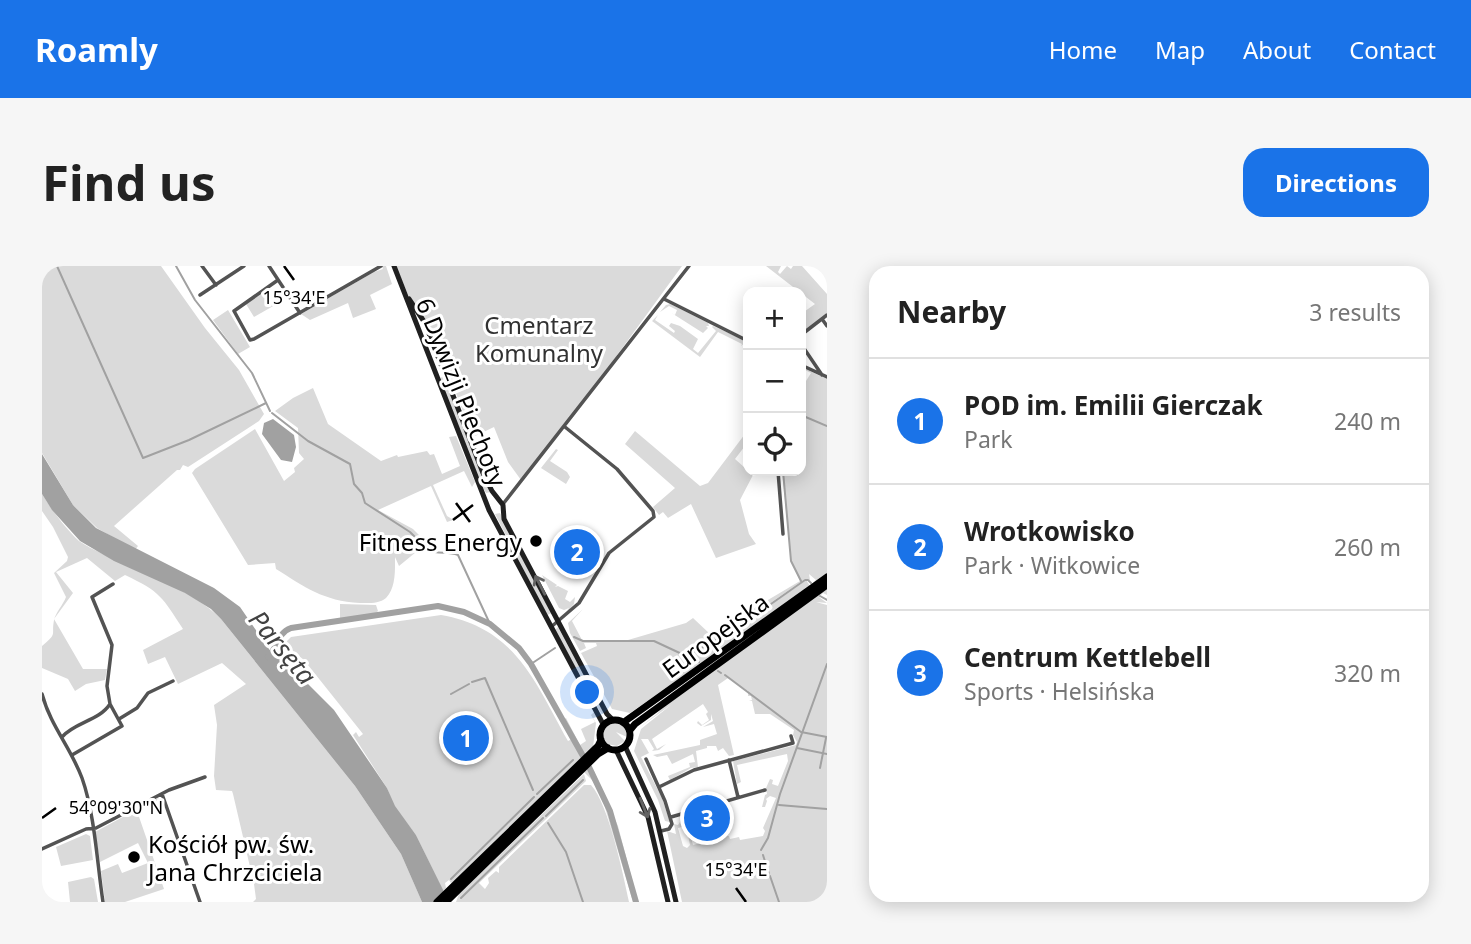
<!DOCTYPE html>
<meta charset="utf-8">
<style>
body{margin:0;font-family:"Noto Sans",sans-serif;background:#f6f6f6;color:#222}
.controls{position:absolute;right:21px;top:21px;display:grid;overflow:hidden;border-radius:14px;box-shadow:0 4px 18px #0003}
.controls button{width:63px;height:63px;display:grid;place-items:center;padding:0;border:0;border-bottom:2px solid #e0e0e0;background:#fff;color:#222;font:35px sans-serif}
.you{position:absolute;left:546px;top:427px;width:24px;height:24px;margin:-18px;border:5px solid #fff;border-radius:50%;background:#1a73e8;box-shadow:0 0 0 10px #1a73e833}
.badge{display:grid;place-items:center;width:46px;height:46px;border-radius:50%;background:#1a73e8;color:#fff;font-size:23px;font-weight:700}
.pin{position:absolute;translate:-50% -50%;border:4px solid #fff;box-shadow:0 2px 7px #0006}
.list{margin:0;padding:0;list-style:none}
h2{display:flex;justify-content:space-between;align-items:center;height:91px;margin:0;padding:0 28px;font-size:30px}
h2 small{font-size:23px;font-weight:400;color:#767676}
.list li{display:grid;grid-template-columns:46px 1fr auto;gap:21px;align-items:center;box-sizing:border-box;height:126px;padding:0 28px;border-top:2px solid #e0e0e0}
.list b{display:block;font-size:26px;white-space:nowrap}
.list p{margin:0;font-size:23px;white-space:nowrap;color:#767676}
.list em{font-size:23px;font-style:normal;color:#767676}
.icon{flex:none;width:38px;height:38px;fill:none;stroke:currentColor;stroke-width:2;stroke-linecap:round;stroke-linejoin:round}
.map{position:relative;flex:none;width:785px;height:636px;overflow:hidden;border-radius:21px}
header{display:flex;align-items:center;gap:42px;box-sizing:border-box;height:98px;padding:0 35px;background:#1a73e8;color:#fff}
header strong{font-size:33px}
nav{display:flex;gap:38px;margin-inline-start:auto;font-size:24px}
.intro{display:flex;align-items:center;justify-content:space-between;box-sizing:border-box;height:168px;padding:0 42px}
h1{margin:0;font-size:49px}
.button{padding:18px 32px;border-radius:21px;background:#1a73e8;color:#fff;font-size:24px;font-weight:700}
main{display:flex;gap:42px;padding:0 42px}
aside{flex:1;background:#fff;border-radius:21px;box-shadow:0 4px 18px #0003}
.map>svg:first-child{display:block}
</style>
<header>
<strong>Roamly</strong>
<nav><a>Home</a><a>Map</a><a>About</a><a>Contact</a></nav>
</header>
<div class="intro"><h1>Find us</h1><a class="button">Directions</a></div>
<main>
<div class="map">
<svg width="785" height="636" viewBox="0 0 785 636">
<rect width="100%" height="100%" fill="#fff"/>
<!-- green -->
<path fill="#dadada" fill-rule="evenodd" d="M0 0H119L163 62 197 104 222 148 217 155 146 201 141 199 138 204H135L72 260 96 280 93 284 55 262 31 239 0 187Z
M340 0H344L350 18 328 29 334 43 311 52 306 37 268 54 259 48 332 6 341 3Z
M354 0H640L557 114 479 214 466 196 452 161 431 171 410 117 420 111 409 114 383 52 366 29Z
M724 0H739L736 6 738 8 745 0 749 3 751 0H760L785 28V48L759 68V48L773 38Z
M224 25 233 39 212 51 204 38Z
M628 38 666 57 667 60H664L666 62 661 67 628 46 633 49 635 44 627 40 618 46 624 39Z
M186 44 208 81 196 88 171 54Z
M616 49 613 54 632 67 633 65 627 60 629 57 638 60 656 73 651 83 656 87 674 65 670 61 671 60 702 74 703 77 699 80 700 78 676 66 658 91 610 55Z
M759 101 785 113V309L588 447 570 443 539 387 555 380 554 377H542L544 382 538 385 528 367 526 357 541 343 530 355 540 374H586L644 357 651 352 668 368 758 315 749 295 740 205H759V123L769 107 763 104 761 107 759 105ZM767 308 774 314 768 320 764 314 689 367 643 391 688 365 763 313 768 314Z
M401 111 449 226 444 227 440 220 397 112Z
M271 122 286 158 339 195 355 189 356 191 385 185 388 189 392 188 400 208 418 200 407 171 414 170 433 216 430 221 422 205 391 219 405 250 410 253 413 250 414 253 405 256 389 220 336 244 371 263 385 277 357 300 353 291C353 304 354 322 344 332 337 338 326 337 318 337 281 335 263 321 234 303L233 297 206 299 150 207 153 203 213 163 242 215 253 206 252 202 262 193 257 187 256 162 233 145 251 132Z
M706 164V176L693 193 711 209 698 234 707 268 714 278 674 292 649 238 626 252 621 246 617 249 611 241 633 222 583 178 593 165 658 220 666 217Z
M514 183 516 184 508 195 525 206 528 211 524 218 499 202Z
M0 228C10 244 23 262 37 275 44 280 53 284 61 288 99 310 147 320 179 353L313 520 359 588 380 636H211L214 633 212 618 191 528 190 525 174 524 172 510 175 459 172 439 204 418 180 397 136 418 123 391 106 398 101 384 141 363C120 331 119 326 83 309L73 315 45 292 14 306 31 327 12 353 41 403H65L63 414 44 418 33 425 26 413 0 402V380C16 366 9 371 12 354 14 346 21 339 24 331L12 307 25 295 26 291 11 261 0 245Z
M458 247 510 347 505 349 453 248Z
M500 309 515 319 513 321 516 320 526 325 523 333 528 336 533 331 532 338 523 348 527 342 522 344 517 342Z
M785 322V329L781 327 777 331 785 337 774 336 785 339V636H640L625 565 634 568 632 558 636 559 640 553V561L636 562 641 580 645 582 648 579 646 569 648 568 651 579 680 572 677 557 680 556 683 570H687L688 573 697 571 698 574 721 570 723 565 721 562 734 532 728 530 724 533 725 535 723 541H720L723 529 725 528 724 522 728 513 731 514 730 518 736 520 746 495 745 488 695 499 699 516 695 518 691 495 754 479 755 476 751 469 752 464 728 448H713L710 435H707L710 434 709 430H706V425L686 412 676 419 692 489 687 490 681 482 676 485 674 480H665V482L654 485 656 501 649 502 628 514 626 510 648 501 647 497 653 496 651 488 630 498 625 489 615 491 611 489 658 479V474L675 468 672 458 661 461 671 455 669 448V454L659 460 655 457 656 455 660 459 667 454 664 448 666 446 661 438 610 473 615 483 624 478 617 484 610 485 612 483 606 473H599L607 487 599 491 620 532 628 556 623 555 616 534 592 485 599 463 630 438 597 462 616 447 623 439Z
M298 338 334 339 336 345 333 348 298 354Z
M399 349C474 362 493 416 526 475L530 473 540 491 413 615 409 617 407 614 403 617 404 622 401 625 374 569 352 540 345 522 311 469 314 466 317 471 321 468 262 394 242 378 249 371Z
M516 361 562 447 560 448 550 434 513 364Z
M552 446 556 450 551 452 554 457 551 481 542 489 522 453 524 452 538 479 544 475 539 463 553 456 549 449Z
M571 457 580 459 583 462 585 471 574 466 583 475 575 480 565 478 561 470 563 461Z
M545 503 547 507 552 505 576 560 596 636H591L562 538 551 515 542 506Z
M542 508 544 515 437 617 443 623 447 617 446 612 454 605 457 607V601L542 519H549C567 539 581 608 587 636H414L417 628Z
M116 532 121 534 123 543 118 533 95 545 122 623 83 636H63L59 605 76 598 80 607 106 597 96 577 58 596 53 566Z
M44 568 48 570 51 594 19 600 14 581Z
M49 611 52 613 56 636H28L26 616Z"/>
<!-- water -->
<path fill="#a1a1a1" d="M231 153 252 169 254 181 250 196 239 194 220 168 222 157Z
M0 188 31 239 54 262 172 322 198 341 229 386 247 399 292 444 345 522 353 540 374 569 407 636H380L359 588 313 520 179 353 169 343 143 327 72 295 38 275 10 244 0 228Z"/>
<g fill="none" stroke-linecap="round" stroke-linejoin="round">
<!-- stream -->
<path stroke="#a1a1a1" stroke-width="2" d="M15 0 101 192 147 174 224 137
M134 0 153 34 210 107 228 145
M230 147 266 175 308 198 312 218 320 227 323 237 368 266 382 280
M759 149 785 160
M741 205 749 295 759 315
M384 282C394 290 405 284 416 289L448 358
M778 330 785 334
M532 371 541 375H612L657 396
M644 390 689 366 763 314H766L769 317
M489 398 513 382
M676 405 679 407
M683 409 759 466 785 471
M430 416 443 412 491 524
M409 428 427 418
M755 482 785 488
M778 502 784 472
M495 528 531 494
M737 539 785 543
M504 550 541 514
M506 557 524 586 541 636
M719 584 726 572 738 528 785 398
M721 589 727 608
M728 610 737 636
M409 613 492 531
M419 632 501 552"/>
<!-- river -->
<path stroke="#a1a1a1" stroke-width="6" d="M226 391C236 381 235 367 249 362L396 340 422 346 448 358 477 382 489 398 541 490
M547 501 568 545 594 636"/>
<!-- street -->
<path stroke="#535353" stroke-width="3.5" d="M160 0 174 19
M227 0 258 47
M236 14 192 45 208 74 212 73 339 0
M158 29 202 0
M622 33 706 75
M780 53 785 60
M759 69 785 49
M759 78 780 109
M759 99 785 111
M736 205 741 268
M461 238 647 0
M509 361 537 337 567 287 612 251 611 245 575 203 523 161
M0 428C9 461 28 480 40 512 53 549 55 597 61 636
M77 453 95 442 106 427 131 415
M20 471C33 456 57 455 68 438
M30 489 80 460 68 438 65 420 70 379 50 331 71 318
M604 493 623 535 630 558 627 563 619 565
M687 494 696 531
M617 521 652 504 751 477 749 470
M120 528 158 636
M629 551 723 524
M0 583 44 563 54 562 127 524 163 511"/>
<!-- secondary -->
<path stroke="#202020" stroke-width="5" d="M352 0 447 244 561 458
M367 33 383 57 441 207 450 225 461 239 462 253 565 448 570 453
M583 480 613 546 634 636
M574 484 606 551 626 636"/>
<!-- primary -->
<path stroke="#000" stroke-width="7" d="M558 469a15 15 0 1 1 30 0a15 15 0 1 1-30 0Z
M582 456 785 311
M588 464 593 458 785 319
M395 636 556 480 559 474
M404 636 556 488 566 482"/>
</g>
<!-- one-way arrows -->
<defs><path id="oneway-shaft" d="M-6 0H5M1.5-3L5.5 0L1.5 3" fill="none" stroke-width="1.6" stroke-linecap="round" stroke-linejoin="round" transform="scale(1.75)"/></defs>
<g stroke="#636363">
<use href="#oneway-shaft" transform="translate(498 319) rotate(-117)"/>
<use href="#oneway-shaft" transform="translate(602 542) rotate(68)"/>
</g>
<!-- ticks -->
<path fill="none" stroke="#000" stroke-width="2.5" d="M242 0 252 14M414 237 428 256M411 254 431 239M0 552 14 542M694 622 704 636"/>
<!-- markers -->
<g fill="#000" stroke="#fff" stroke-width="2.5">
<circle cx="494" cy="275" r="7"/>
<circle cx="92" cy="591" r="7"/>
</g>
<g text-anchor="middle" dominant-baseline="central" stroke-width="6" stroke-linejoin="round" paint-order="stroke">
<!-- park labels -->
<g font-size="24" fill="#313131" stroke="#fff">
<text x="497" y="58">Cmentarz<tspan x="497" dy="28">Komunalny</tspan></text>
</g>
<!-- street labels -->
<g font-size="24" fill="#000" stroke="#fff">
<text transform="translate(420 126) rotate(68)">6 Dywizji Piechoty</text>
<text transform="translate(673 369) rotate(-36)">Europejska</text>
</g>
<!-- poi labels -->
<g font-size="24" fill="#000" stroke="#fff" text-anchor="end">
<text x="480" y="275">Fitness Energy</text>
<text x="106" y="577" text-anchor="start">Kościół pw. św.<tspan x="106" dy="28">Jana Chrzciciela</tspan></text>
</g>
<!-- water labels -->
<g font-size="26" font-style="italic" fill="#424242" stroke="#fff">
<text transform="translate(241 381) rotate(50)">Parsęta</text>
</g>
</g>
<g font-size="18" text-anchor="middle" fill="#000" stroke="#fff" stroke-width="6" stroke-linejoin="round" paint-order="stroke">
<text x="252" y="38">15°34'E</text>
<text x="74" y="548">54°09'30"N</text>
<text x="694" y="610">15°34'E</text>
</g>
</svg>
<div class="controls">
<button>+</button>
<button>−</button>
<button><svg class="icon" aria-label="locate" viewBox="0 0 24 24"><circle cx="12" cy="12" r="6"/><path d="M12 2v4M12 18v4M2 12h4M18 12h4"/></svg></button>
</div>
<div class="you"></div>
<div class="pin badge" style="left:424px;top:472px">1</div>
<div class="pin badge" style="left:535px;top:286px">2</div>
<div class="pin badge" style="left:665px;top:552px">3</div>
</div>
<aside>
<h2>Nearby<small>3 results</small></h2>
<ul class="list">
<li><span class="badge">1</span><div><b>POD im. Emilii Gierczak</b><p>Park</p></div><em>240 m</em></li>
<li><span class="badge">2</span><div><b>Wrotkowisko</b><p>Park · Witkowice</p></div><em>260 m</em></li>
<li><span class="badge">3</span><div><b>Centrum Kettlebell</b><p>Sports · Helsińska</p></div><em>320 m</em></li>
</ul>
</aside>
</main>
